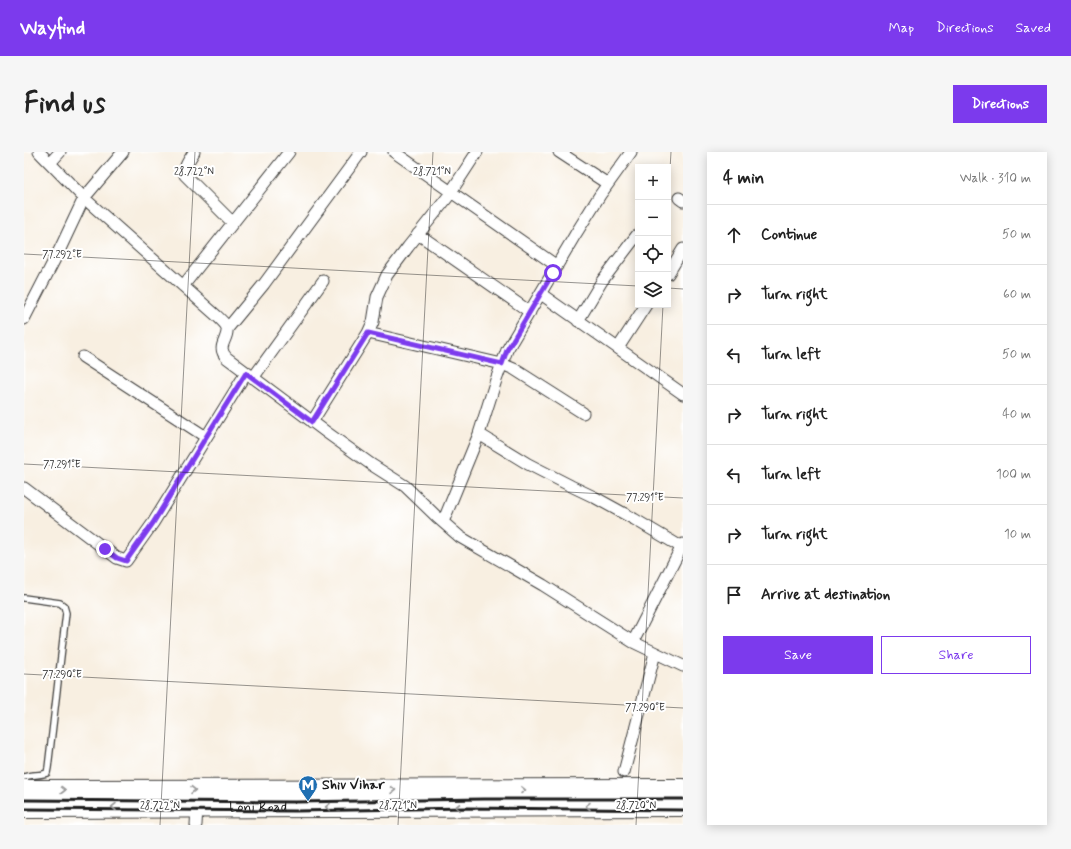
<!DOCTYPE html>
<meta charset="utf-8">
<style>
body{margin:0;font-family:Mynerve,sans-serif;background:#f6f6f6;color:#222}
.controls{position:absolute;right:12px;top:12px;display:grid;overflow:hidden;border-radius:0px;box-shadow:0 2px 10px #0003}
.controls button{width:36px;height:36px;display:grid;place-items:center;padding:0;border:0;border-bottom:1px solid #e0e0e0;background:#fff;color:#222;font:20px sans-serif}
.stop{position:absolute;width:12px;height:12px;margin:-9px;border:3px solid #7c3aed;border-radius:50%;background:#fff}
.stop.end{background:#7c3aed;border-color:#fff;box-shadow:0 1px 4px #0008}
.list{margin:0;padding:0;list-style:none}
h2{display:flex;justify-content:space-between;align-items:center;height:52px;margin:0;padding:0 16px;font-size:17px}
h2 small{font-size:13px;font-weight:400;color:#767676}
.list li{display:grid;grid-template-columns:26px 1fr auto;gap:12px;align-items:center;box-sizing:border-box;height:60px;padding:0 16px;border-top:1px solid #e0e0e0}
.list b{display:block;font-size:15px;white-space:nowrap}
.list em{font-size:13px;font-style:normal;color:#767676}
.actions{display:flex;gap:8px;padding:12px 16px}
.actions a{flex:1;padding:9px 0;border:1px solid #7c3aed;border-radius:0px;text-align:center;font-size:14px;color:#7c3aed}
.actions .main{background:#7c3aed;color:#fff}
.icon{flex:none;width:22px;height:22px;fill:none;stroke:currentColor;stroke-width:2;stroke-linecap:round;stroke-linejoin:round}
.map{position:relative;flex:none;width:659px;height:673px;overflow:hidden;border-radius:0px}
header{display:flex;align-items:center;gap:24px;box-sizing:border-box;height:56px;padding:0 20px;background:#7c3aed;color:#fff}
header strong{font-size:19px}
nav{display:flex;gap:22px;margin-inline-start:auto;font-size:14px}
.intro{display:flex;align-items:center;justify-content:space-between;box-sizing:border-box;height:96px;padding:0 24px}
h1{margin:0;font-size:28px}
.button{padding:10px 18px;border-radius:0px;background:#7c3aed;color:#fff;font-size:14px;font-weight:700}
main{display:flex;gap:24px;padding:0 24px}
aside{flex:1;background:#fff;border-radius:0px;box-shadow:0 2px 10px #0003}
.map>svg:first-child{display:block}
</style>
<header>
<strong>Wayfind</strong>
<nav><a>Map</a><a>Directions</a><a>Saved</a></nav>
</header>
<div class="intro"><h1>Find us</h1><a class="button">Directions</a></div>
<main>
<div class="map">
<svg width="659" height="673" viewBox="0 0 659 673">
<rect width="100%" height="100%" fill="#fff"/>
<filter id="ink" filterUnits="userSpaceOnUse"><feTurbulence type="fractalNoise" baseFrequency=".025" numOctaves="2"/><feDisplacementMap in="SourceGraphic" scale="8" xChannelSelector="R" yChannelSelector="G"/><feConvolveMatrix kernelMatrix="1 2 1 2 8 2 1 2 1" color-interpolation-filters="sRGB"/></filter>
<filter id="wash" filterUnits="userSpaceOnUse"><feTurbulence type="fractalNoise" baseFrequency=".012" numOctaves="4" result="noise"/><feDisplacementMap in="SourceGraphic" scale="16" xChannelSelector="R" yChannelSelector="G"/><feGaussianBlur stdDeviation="0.9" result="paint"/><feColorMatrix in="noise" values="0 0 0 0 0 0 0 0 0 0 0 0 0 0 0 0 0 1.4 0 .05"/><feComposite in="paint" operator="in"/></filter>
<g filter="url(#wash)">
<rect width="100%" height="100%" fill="#f8efe1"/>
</g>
<g filter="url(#ink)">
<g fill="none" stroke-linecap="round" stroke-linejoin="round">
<!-- lane casing -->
<g stroke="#3d3c3a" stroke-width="8">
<path id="lane" d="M0 446 36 451 40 454 42 461 24 616 23 621C15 624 8 622 0 625"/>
</g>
<!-- street casing -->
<g stroke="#3d3c3a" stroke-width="13">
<path id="street" d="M15 0 60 46 193 164C196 167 202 172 203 176 205 188 191 194 203 206L302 280 348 313 381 334 413 365 436 385 519 433 609 490 659 514
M170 0C166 7 159 15 161 23L209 71
M370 0 533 114
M453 0 423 46 384 95 363 123 353 145 349 170 344 181 478 212 490 217 559 261
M535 0 584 32
M26 11 36 0
M655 46 659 49
M394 82 506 160
M644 122 659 97
M159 134 265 0
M517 142 659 242
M0 167 36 97 60 46 99 0
M554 169 578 129 613 83
M203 177 240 132 337 0
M594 196 622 153
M59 205 182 285
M229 226 299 129
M288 270 344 181
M455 282 504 312 547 334 570 345 610 367 659 396
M0 336 93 406 102 409 129 371 222 221
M419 370 455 282 472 228 483 198 551 83 576 43 607 0
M609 490 659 392
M600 620 631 501
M172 673 173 655"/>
</g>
<!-- highway casing -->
<g stroke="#3d3c3a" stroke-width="22">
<g id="highway">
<path d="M0 638 659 637"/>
<path id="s1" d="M0 656 659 654"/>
</g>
</g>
<!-- lane -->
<use href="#lane" stroke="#fff" stroke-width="5.5"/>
<!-- street -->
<use href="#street" stroke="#fff" stroke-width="11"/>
<!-- highway -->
<use href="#highway" stroke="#fff" stroke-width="20"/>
<!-- rail -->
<path stroke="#1c1c1c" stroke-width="3" d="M0 648 272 650 459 647H659
M0 657 272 659 443 656 659 658"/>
</g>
<!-- one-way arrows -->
<defs><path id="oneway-chevron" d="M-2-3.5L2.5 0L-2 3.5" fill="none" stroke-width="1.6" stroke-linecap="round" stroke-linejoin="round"/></defs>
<g stroke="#999">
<use href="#oneway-chevron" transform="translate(39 638)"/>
<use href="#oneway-chevron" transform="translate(169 638)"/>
<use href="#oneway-chevron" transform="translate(369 638)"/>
<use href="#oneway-chevron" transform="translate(499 638)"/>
<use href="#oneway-chevron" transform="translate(564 654) rotate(180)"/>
<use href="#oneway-chevron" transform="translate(90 655) rotate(180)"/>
<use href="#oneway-chevron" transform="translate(304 655) rotate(180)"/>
<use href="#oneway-chevron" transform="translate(434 655) rotate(180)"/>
</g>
</g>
<g fill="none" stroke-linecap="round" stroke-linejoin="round" filter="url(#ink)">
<!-- route -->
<path stroke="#7c3aed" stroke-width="5" d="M81 397 93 406 102 409 129 371 182 285 222 221 288 270 344 181 478 212 483 198 529 121"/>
</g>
<!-- ticks -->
<path fill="none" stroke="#1c1c1c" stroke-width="1" stroke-opacity="0.45" d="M644 53 647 0M0 102 614 134M644 136 659 137M0 312 659 346M0 522 659 556M136 673 171 0M374 673 409 0M612 673 639 153"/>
<!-- icons -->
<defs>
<g id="metro-pin" transform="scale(1)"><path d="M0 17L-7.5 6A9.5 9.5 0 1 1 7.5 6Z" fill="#1f6fb2" stroke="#fff"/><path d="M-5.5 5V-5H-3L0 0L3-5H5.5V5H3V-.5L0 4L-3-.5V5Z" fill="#fff"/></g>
</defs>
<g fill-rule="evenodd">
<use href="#metro-pin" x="284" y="633"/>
</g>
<g text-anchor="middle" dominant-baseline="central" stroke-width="4" stroke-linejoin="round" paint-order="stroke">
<!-- poi labels -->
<g font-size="14" font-weight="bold" fill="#1c1c1c" stroke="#fff" text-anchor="start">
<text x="298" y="633">Shiv Vihar</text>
</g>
<!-- street labels -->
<g font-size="14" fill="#1c1c1c" stroke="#fff">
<text stroke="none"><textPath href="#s1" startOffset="234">Loni Road</textPath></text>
</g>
</g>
<g font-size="10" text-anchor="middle" fill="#1c1c1c" stroke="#fff" stroke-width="4" stroke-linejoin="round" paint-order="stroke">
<text x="170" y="23">28.722°N</text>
<text x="408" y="23">28.721°N</text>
<text x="38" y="106">77.292°E</text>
<text x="38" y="316">77.291°E</text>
<text x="621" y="349">77.291°E</text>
<text x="38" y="526">77.290°E</text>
<text x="621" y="559">77.290°E</text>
<text x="136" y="657">28.722°N</text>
<text x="374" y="657">28.721°N</text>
<text x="612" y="657">28.720°N</text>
</g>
</svg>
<div class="controls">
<button>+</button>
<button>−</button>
<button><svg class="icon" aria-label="locate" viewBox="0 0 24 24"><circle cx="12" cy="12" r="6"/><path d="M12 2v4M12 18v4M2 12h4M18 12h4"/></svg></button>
<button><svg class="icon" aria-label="layers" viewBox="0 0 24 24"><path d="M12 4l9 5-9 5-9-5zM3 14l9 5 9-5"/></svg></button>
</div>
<div class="stop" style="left:529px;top:121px"></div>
<div class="stop end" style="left:81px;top:397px"></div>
</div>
<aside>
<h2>4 min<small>Walk · 310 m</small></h2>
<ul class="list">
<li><svg class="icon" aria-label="ahead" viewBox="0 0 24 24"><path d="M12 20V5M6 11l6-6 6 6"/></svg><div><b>Continue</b></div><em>50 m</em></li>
<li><svg class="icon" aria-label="right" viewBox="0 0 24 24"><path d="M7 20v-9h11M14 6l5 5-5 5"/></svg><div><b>Turn right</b></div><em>60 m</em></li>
<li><svg class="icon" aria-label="left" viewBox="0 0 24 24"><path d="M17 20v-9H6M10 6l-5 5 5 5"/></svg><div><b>Turn left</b></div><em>50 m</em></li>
<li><svg class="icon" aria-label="right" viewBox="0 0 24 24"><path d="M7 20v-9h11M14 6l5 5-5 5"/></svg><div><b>Turn right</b></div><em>40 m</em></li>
<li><svg class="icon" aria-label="left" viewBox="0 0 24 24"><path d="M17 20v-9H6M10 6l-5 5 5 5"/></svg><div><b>Turn left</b></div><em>100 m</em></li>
<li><svg class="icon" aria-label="right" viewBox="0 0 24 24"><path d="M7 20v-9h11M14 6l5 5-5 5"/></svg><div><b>Turn right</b></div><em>10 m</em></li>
<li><svg class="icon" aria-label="arrive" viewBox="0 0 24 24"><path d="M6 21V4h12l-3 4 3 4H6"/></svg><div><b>Arrive at destination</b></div></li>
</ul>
<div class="actions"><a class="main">Save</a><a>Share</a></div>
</aside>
</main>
